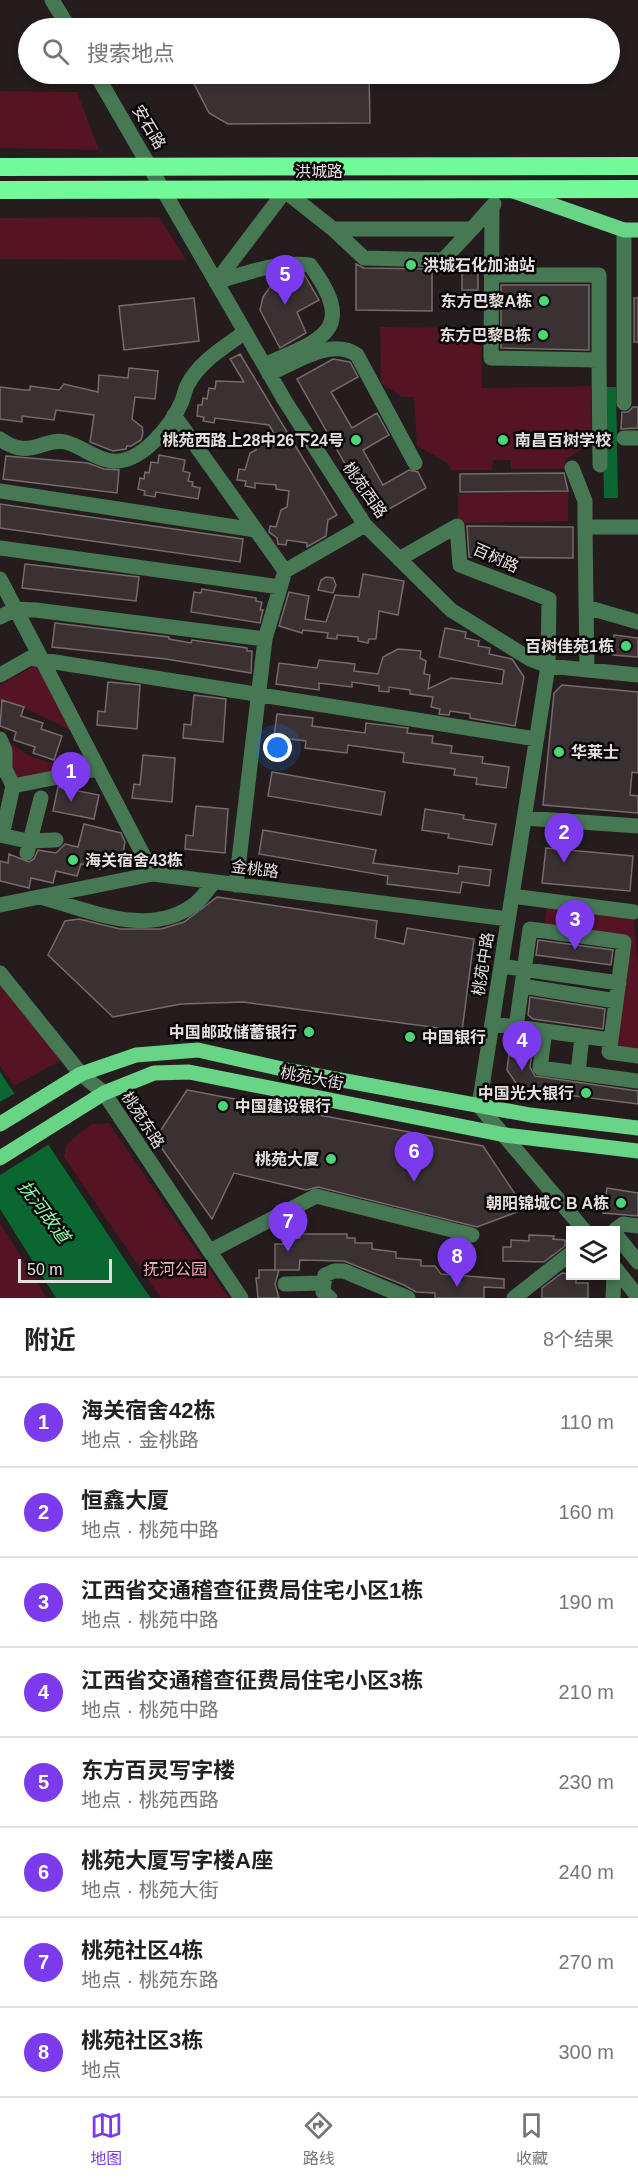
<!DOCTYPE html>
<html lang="zh">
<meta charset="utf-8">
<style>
body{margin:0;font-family:Arial,"Noto Sans SC",sans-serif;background:#f2f2f2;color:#222}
.controls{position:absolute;right:18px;bottom:18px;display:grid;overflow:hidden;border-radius:0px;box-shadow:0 3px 9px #0003}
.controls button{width:54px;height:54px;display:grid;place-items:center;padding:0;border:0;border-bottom:2px solid #e0e0e0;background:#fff;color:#222;font:30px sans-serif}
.scale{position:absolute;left:18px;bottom:15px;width:94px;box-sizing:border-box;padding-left:6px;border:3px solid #e5e0e0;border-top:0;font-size:16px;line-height:21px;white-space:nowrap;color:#e5e0e0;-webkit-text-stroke:4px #0b0708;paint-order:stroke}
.you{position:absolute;left:278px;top:748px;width:21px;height:21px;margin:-15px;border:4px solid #fff;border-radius:50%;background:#1a73e8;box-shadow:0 0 0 9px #1a73e833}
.badge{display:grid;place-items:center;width:39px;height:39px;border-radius:50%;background:#7c3aed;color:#fff;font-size:20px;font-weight:700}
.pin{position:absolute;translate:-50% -50px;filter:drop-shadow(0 2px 3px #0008)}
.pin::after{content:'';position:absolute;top:32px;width:21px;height:18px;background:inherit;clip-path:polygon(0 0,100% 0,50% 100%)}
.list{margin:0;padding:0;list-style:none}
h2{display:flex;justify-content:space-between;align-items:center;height:78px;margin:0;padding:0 24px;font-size:26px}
h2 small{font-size:20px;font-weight:400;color:#767676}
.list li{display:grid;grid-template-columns:39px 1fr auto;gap:18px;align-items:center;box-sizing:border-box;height:90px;padding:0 24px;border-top:2px solid #e0e0e0}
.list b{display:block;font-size:22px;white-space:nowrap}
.list p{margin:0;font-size:20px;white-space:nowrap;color:#767676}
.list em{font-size:20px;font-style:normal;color:#767676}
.icon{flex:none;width:33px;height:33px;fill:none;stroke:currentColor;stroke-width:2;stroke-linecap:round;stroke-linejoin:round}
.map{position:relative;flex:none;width:638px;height:1298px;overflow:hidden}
.search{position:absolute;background:#fff;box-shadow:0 3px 9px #0003;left:18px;right:18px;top:18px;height:66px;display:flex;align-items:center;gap:15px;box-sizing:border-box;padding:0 21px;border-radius:33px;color:#767676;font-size:22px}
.sheet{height:798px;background:#fff}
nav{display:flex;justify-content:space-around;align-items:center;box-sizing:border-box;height:84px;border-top:2px solid #e0e0e0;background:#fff;font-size:16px;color:#767676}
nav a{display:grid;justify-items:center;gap:3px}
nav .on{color:#7c3aed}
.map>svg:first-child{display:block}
</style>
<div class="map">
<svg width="638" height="1298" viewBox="0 0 638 1298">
<rect width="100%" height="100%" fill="#241c1d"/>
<!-- green -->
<path fill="#541423" d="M0 91 77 92 99 150 0 148Z
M159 217 186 260 0 259V218Z
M380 327 481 328 482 388 591 386 592 443 565 460V469H511V460H493L492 470H452L446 462 417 446 414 397H402L381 383Z
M568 492V521L458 523V494Z
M36 665 71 730 4 699 0 705V685Z
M6 740 28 755 68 769 17 783Z
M547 906 633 918 638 965V1053L613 1049 628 937 544 926Z
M0 972 60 1061 14 1086 0 1066Z
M109 1123 229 1298H161L153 1287 64 1157 67 1144 91 1124Z
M0 1223 47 1298H0Z"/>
<!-- water -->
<path fill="#0a6731" d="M602 387H616L618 498H604Z
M0 1072 145 1290 151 1298H56L0 1209Z"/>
<!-- pier -->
<path fill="#241c1d" d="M17 1092 51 1143 0 1175V1102Z"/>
<!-- building -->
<path fill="#3a3132" stroke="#766b6c" stroke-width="1.5" d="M189 74H369L370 123 228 124 209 113Z
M462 260H478V290H462Z
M356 264 364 268 432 269V311L356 310Z
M304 274 319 300 297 312 306 333 280 348 260 310 263 297 272 284 285 275Z
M501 285H589V350L501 348Z
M194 298 199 341 124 350 119 306Z
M634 298H638V342H634Z
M240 354 337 515 328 520 326 536 307 547V543L287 540 286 545 278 544 277 538 269 532 270 526 276 527 281 510 287 507 289 491 276 489V485L255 483V488L245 486 246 481 237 480 239 469 245 470 250 453 256 450V444L282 446 269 425 215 418 214 423 203 421 204 417 197 416 198 405H202L203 398 207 399 209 388 215 389 216 381 244 382 230 359Z
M333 359 350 362 358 377 331 392 352 428 377 413 389 435 363 450 383 485 409 470 418 472 426 488 375 517 297 379Z
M129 368 158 371 155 399 135 397 132 419 142 427 143 433 141 440 131 446H127L126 449 113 451 90 442 94 415 56 410 54 420 22 416V422L0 419V387L24 390H30V386L59 390 64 384 98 392 99 375 128 378Z
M633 407H638V428L621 429 622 412H628Z
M159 455 185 460 183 471 190 473 188 481 193 482 192 486 200 488 198 499 156 492 155 497 144 495 145 491 138 489 140 478 144 479 145 472 149 473 151 462 158 463Z
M6 456 88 463 104 469 119 470 117 493 3 479Z
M564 473 568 491 460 492V474Z
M0 504 243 539 240 562 0 528Z
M467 526 573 527V558L469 557Z
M25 564 139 577 136 601 22 588Z
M363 574 404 581 398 615 379 611 376 639H369L368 643 358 641V637L337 635V639L327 638 328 633 303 630 302 633 279 626 289 592 309 596 305 619 326 622 335 595 359 597Z
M326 577 333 578 336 585 333 593 318 590 321 580Z
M202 589 256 598V601L262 602 260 610H263L260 623 191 612 194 592 201 593Z
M55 623 169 637V639L191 643 192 640 247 648V651H252L251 673 166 659 52 647Z
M445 628 466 632 465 638 479 641 478 646 490 648 489 654 512 659 524 677 515 726 470 718V714L450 711 449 715 439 714 440 709 431 707 433 697 410 694V690L389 687V692L379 691V686L352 682V687L319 683V690L276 684 279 663 317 668 319 660 355 664 354 671 378 674 383 657 398 649 421 651 420 658 426 661 424 674 430 675 428 689 451 678 502 684 504 670 439 657Z
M614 635 638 638V657L613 655Z
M108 682 140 685 137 729 97 725 98 711 105 712Z
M562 685 638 692V773L632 772 630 795 638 796V813L543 805 554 693Z
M194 695 226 699 223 742 183 738 184 724 191 725Z
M2 700 24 707 21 716 43 723 41 729 62 736 54 760 33 753 35 747 14 740 16 732 0 726Z
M277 714 313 718 312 726 365 733 366 723 408 728 407 733 433 736 432 743 452 746 451 753 483 757 482 763 509 767 506 788 476 784 477 778 454 775 455 769 403 762 404 753 348 745 347 753 305 748 306 741 274 737Z
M143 755 175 758 172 802 132 798 134 784 140 785Z
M272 772 385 792 381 815 268 796Z
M58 787 99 795 94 819 53 811Z
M196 806 228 809 225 853 185 849 186 835 193 836Z
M425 809 464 815 463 819 496 824 492 845 448 838 449 834 422 830Z
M84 824 121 833 125 842 122 857 104 853 100 869 81 864 77 876 56 871 53 883 31 878 29 888 0 881V861L8 863 9 854 29 862 34 859 38 850 56 853 65 844 78 847Z
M263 830 376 850 373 863 458 874 459 866 491 870 489 886 462 882 460 893 387 884 388 876 259 854Z
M546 848 633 856 630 891 542 883Z
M217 897 377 921 375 938 404 944 407 928 474 939 462 1031 243 1002 181 1004 113 1017 48 955 65 921 79 919 120 929H161L184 922Z
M538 940 613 950 611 965 536 955Z
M530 997 605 1009 603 1029 533 1019 528 1015Z
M511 1037 534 1040 530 1067 535 1076 638 1091V1104L520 1089 507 1070Z
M187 1090 483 1146 525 1209 477 1227 318 1187 306 1190 234 1173 212 1219 155 1139Z
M607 1188 638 1193V1216L603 1213Z
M300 1234H347V1238H355V1243H372V1249L396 1252V1258L421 1260V1266H435L441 1274 504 1279V1288L484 1287V1298H435V1293L416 1292 404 1285 344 1261 300 1260 299 1270H275V1244H283V1237L300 1238Z
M529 1235 554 1236 553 1239 565 1240V1246L544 1262 503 1261V1247H511V1240L529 1241Z
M259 1270H279L275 1284 279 1298H258L256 1278H259Z
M562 1273 576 1275V1283H588V1298H542V1288Z"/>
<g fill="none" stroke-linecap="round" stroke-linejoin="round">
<!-- minor -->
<path stroke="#467853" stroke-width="15" d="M52 0 69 28
M96 74 285 401 365 525 451 610 530 659 548 666 638 675
M333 229 364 258 443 260 472 229
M491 275H599V360L491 358C491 308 492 258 492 207
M216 282 285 191 333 229H472L494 204
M216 282C247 273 277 261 310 265 359 331 321 340 264 365
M599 360 600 465
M269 374C295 363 331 337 357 355L415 463
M624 403V230
M174 415 285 571
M624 438H638
M0 439C30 461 43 437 65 442 82 446 94 459 112 461 141 464 172 425 182 401 184 396 185 389 188 384 200 361 225 347 245 332
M572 468 585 501V527
M0 491 256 530
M0 548 280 587
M399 559 457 526 460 565 549 599 548 666 479 1106 584 1230
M0 579 153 874
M586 607 638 622
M0 617 16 609 36 610 265 639
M587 670 585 527H638
M0 675 30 658 536 739
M0 739 5 751V769
M0 770 5 769 13 786 3 831 0 833
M13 786 98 769
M524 818 638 826
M0 835 28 841 56 840
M27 853 41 798
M236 885 265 639 285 571 365 525
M512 896 634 912
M44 898C91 911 151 939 196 903 203 897 208 889 214 882
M0 905 153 874 508 919
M501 966 619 983
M0 973 81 1074 104 1093 241 1298
M522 986 616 1001
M492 1024 516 1027 530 929 624 942 611 1040 516 1027
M545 1031 540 1068 638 1081
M611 1040 609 1052 638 1056
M578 1073 582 1036
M615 1230 623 1224 638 1226
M616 1235 638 1262
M210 1251 316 1196 472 1235
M616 1269 638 1297
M285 1284 323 1283
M330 1298 323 1292 325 1275 334 1271H344L408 1298
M514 1298 570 1254
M613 1298 614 1276"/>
<!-- major -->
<path stroke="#67d486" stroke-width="15" d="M513 191 624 230H638
M0 1124 81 1074 136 1055 198 1050 282 1069 530 1115 638 1128
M0 1158 104 1093 154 1073 189 1072 505 1135 638 1151"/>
<!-- highway -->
<path stroke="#72f99a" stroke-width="18" d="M0 167 638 166
M0 190 638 189"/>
</g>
<!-- markers -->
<g fill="#49d778" stroke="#0b0708" stroke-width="2">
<circle cx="411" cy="265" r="6"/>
<circle cx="544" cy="301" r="6"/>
<circle cx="543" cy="335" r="6"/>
<circle cx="356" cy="440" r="6"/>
<circle cx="503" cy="440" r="6"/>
<circle cx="626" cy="646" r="6"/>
<circle cx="559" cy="752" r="6"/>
<circle cx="73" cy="860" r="6"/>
<circle cx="309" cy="1032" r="6"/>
<circle cx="410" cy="1037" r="6"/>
<circle cx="586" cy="1093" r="6"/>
<circle cx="223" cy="1106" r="6"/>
<circle cx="331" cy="1159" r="6"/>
<circle cx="621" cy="1203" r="6"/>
</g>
<g text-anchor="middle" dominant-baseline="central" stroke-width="5" stroke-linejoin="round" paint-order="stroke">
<!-- street labels -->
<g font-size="16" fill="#e5e0e0" stroke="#0b0708">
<text transform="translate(149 127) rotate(59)">安石路</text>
<text x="319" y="171">洪城路</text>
<text transform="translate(365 490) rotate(55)">桃苑西路</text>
<text transform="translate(496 558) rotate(24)">百树路</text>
<text transform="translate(255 869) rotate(7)">金桃路</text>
<text transform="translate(483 964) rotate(-81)">桃苑中路</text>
<text transform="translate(312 1078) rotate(11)">桃苑大街</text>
<text transform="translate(143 1120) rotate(57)">桃苑东路</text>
</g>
<!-- poi labels -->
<g font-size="16" font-weight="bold" fill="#e5e0e0" stroke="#0b0708" text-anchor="end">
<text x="423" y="265" text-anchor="start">洪城石化加油站</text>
<text x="532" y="301">东方巴黎A栋</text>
<text x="531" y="335">东方巴黎B栋</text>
<text x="344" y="440">桃苑西路上28中26下24号</text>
<text x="515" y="440" text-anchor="start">南昌百树学校</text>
<text x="614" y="646">百树佳苑1栋</text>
<text x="571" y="752" text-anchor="start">华莱士</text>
<text x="85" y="860" text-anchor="start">海关宿舍43栋</text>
<text x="297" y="1032">中国邮政储蓄银行</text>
<text x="422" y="1037" text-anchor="start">中国银行</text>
<text x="574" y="1093">中国光大银行</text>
<text x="235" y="1106" text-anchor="start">中国建设银行</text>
<text x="319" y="1159">桃苑大厦</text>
<text x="609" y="1203">朝阳锦城C B A栋</text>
</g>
<!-- park labels -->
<g font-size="16" fill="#f7acb5" stroke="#0b0708">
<text x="175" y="1269">抚河公园</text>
</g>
<!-- water labels -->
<g font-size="18" font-style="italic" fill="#8cf6a7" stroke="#0b0708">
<text transform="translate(44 1212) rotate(53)">抚河故道</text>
</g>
</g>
</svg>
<div class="controls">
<button><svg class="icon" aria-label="layers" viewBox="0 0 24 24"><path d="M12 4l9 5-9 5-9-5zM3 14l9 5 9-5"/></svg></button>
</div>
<div class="scale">50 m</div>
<div class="you"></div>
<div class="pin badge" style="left:71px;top:802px">1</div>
<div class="pin badge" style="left:564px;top:863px">2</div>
<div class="pin badge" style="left:575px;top:950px">3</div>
<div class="pin badge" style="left:522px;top:1071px">4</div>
<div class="pin badge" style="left:285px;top:305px">5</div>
<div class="pin badge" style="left:414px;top:1182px">6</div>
<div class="pin badge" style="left:288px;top:1252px">7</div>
<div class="pin badge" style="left:457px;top:1287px">8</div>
<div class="search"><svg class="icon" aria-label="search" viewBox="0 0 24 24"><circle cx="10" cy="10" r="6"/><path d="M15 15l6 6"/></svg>搜索地点</div>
</div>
<section class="sheet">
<h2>附近<small>8个结果</small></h2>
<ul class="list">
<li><span class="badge">1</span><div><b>海关宿舍42栋</b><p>地点 · 金桃路</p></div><em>110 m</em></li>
<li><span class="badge">2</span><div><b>恒鑫大厦</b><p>地点 · 桃苑中路</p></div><em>160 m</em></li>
<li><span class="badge">3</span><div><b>江西省交通稽查征费局住宅小区1栋</b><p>地点 · 桃苑中路</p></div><em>190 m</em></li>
<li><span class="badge">4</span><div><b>江西省交通稽查征费局住宅小区3栋</b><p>地点 · 桃苑中路</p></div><em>210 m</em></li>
<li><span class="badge">5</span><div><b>东方百灵写字楼</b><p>地点 · 桃苑西路</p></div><em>230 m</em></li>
<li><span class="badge">6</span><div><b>桃苑大厦写字楼A座</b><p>地点 · 桃苑大街</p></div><em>240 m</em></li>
<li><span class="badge">7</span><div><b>桃苑社区4栋</b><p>地点 · 桃苑东路</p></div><em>270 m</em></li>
<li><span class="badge">8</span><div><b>桃苑社区3栋</b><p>地点</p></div><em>300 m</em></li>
</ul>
</section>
<nav>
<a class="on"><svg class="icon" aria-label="map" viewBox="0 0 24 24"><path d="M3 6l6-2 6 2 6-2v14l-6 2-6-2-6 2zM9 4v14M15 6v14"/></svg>地图</a>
<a><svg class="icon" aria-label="directions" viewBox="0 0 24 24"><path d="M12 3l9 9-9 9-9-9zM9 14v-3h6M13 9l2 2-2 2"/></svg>路线</a>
<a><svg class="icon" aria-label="saved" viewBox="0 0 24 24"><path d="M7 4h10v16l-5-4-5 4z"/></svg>收藏</a>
</nav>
